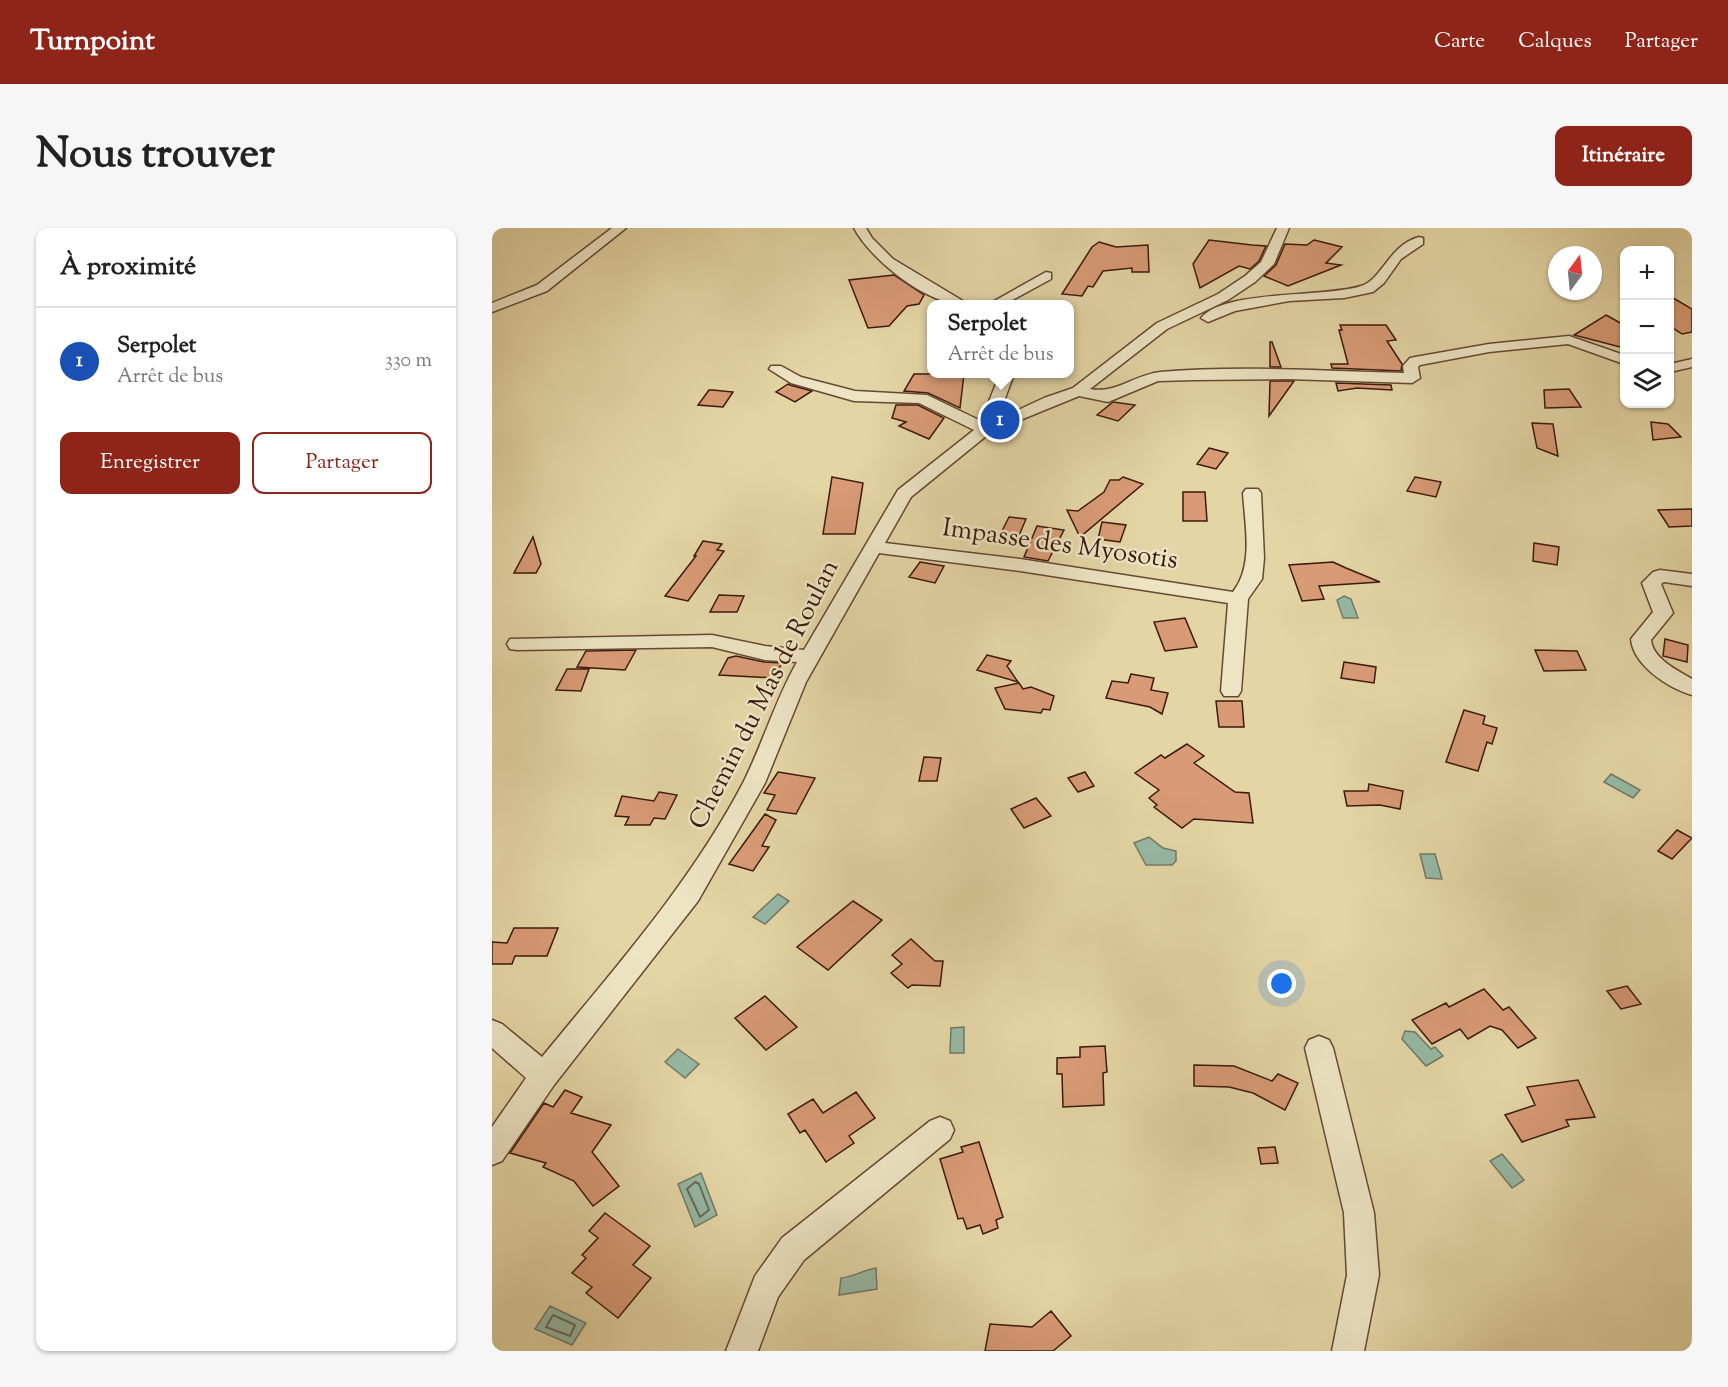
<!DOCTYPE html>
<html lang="fr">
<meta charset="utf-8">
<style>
body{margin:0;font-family:"Sorts Mill Goudy",serif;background:#f6f6f6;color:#222}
.controls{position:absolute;right:18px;top:18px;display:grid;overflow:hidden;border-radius:12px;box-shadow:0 2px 4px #0004}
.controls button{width:54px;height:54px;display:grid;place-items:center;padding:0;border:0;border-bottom:2px solid #e0e0e0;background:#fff;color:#222;font:30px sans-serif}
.compass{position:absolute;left:1056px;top:18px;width:54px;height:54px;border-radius:50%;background:#fff;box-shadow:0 2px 4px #0004;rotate:15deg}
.you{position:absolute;left:790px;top:756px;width:21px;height:21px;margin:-15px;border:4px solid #fff;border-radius:50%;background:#1a73e8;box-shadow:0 0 0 9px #1a73e833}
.badge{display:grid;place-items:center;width:39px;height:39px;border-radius:50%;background:#8f2418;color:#fff;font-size:20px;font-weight:700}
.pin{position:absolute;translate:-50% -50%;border:3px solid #fff;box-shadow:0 2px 6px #0006}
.popup{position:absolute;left:435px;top:72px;width:147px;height:78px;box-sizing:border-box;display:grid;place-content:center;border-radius:12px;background:#fff;filter:drop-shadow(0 2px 4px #0005);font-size:20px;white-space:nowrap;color:#767676}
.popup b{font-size:22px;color:#222}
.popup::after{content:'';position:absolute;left:50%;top:100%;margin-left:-12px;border:12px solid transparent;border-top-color:#fff}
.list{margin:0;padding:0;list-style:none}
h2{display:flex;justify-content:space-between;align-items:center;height:78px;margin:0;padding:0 24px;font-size:26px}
h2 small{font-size:20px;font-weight:400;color:#767676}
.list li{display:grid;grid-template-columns:39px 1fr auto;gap:18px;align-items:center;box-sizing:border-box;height:108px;padding:0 24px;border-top:2px solid #e0e0e0}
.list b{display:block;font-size:22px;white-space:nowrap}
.list p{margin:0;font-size:20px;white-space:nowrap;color:#767676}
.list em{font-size:20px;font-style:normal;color:#767676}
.actions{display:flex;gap:12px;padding:18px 24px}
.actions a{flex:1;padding:14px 0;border:2px solid #8f2418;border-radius:12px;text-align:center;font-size:21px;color:#8f2418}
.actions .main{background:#8f2418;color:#fff}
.icon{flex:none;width:33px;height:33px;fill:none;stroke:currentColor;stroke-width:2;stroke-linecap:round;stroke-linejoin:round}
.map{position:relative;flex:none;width:1200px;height:1123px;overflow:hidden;border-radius:12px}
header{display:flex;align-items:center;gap:36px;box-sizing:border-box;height:84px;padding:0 30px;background:#8f2418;color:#fff}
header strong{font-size:28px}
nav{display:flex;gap:33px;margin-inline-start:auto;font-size:21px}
.intro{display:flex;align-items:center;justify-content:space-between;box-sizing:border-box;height:144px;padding:0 36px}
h1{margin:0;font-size:42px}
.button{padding:15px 27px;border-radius:12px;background:#8f2418;color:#fff;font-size:21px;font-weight:700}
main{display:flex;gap:36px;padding:0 36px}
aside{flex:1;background:#fff;border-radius:12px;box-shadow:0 2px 4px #0004}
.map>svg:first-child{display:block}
</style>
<header>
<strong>Turnpoint</strong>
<nav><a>Carte</a><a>Calques</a><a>Partager</a></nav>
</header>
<div class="intro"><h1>Nous trouver</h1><a class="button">Itinéraire</a></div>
<main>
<aside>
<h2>À proximité<small></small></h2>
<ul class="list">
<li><span class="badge" style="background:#1a4fb4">1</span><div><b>Serpolet</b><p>Arrêt de bus</p></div><em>330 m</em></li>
</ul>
<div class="actions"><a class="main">Enregistrer</a><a>Partager</a></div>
</aside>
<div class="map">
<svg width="1200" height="1123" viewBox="0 0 1200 1123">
<rect width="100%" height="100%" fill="#e4d5a5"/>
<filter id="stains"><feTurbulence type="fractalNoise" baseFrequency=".00333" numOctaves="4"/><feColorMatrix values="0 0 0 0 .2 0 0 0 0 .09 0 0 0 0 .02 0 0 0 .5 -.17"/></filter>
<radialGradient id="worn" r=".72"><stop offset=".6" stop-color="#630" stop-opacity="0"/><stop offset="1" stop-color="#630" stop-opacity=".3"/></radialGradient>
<!-- water -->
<path fill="#96b9a4" stroke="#727968" stroke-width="1.5" d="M852 368 859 371 866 390H851L845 372Z
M1119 546 1148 562 1141 570 1112 554Z
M657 609 671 620 684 623V633L680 637H654L642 615Z
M928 626H943L950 651 934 650Z
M286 666 297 673 273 696 261 689Z
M472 799V825H458L459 800Z
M913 803 923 804 939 821 943 819 951 828 934 838 910 811Z
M186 821 207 836 193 850 173 834Z
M1010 926 1032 952 1020 960 998 933Z
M209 945 225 987 203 999 186 956Z
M384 1040 385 1061 347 1067 349 1050C362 1049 371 1042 384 1040Z
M58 1078 94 1095 80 1117 43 1101Z"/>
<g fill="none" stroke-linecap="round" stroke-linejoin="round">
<!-- shore -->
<path stroke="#696958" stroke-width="2" d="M203 954 207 956 217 982 208 989 195 961Z
M61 1087 83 1097 78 1108 54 1099Z"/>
</g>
<!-- building -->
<path fill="#d89b76" stroke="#3c190d" stroke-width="1.5" d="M717 12 760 17 774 18 767 33 758 41 747 38 708 60 701 36Z
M822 12 850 19 834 35 849 37 796 58 772 48 784 37 793 16 815 17Z
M607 14 624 19 656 17 657 44H640V40L611 43 601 59 596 58 590 68 570 66 600 19Z
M402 47 432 67 427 76 415 78 397 98 376 100 357 52Z
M1178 68 1200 81V104L1190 106 1178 98Z
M1114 87 1132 97V120L1082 107Z
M848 97H894L904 112 895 113 910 136 909 143 840 140 839 136H856L847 102H850Z
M778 114H780L789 139H778Z
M422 146H472L468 180 436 165 412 163Z
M778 153H802L777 188Z
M844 155 899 157 900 162 865 160 846 163Z
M296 156 298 157 320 163 303 174 284 164Z
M1077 161 1089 179 1053 180 1052 162Z
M217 162H221L241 164 231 179 206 177Z
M621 174 643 177 626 193 605 187Z
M404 177H426L452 190 437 211 407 198 414 194 400 190Z
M1159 194 1176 196 1189 209 1161 212Z
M1040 195 1061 196 1066 228 1045 220Z
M717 220 736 225 724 241 705 236Z
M340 249 371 255 363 306H331Z
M631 249 651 256 588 309 575 282 586 283 612 264 618 252H627Z
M923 249 949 254 944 269 915 263Z
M691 264H713L715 293H691Z
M1200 281V298L1177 299 1166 282Z
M517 289 534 291 526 310 508 307Z
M610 294 634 297 628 314 606 311Z
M545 298 572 302 556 333 532 329Z
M41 309 49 336 44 345H22Z
M211 313 230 316 225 322 232 323 196 373 173 368 204 328H202Z
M1042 315 1067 319 1065 337 1041 333Z
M428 334 452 338 443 355 417 349Z
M841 334 854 340 888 354 827 358 832 371 810 373 797 337Z
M227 367 252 368 245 384H218Z
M693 390 705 419 673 423 662 394Z
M1173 411 1196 417 1195 434 1171 428Z
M144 422 133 442 85 439 94 423Z
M1043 422 1085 423 1094 442 1052 443Z
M495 427 519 433 515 438 526 454 485 442Z
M244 428 272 434 290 435 282 450 227 447 236 430Z
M852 434 884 439 882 455 849 450Z
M75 441H97L89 463 64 462Z
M639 446 662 450 659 462 676 465 670 486 658 479 614 470 620 453 636 455Z
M527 455 531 461 539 459 562 468 558 482 551 481 549 485 513 481 503 460Z
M724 473H750L752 499H727Z
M972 482 993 488 991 496 1005 500 1000 516 995 514 986 543 954 534Z
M695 516 712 528 702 535 743 564 757 565 761 595 702 591 690 600 662 579 665 577 657 570 667 562 643 545 669 527 673 530Z
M432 529 449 530 445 553H427Z
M286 544 323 550 304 586 275 582 283 567 272 565Z
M593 544 602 558 586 564 576 550Z
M877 556 911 563 908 581 888 577 855 578 852 563H876Z
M167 564 185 567 173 591 162 590 158 597H133L137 589 123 588 130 568 162 573Z
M544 570 559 588 532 600 519 581Z
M273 586 284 592 270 618 277 619 261 643 237 636Z
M1185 602 1200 610 1180 631 1166 623Z
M361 673 390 692 336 742 305 719Z
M22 700H66L55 728H23L20 736H0V714L15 715Z
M419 711 443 733H451L448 758 420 757 416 760 399 745 410 736 400 727Z
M1135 758 1149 776 1129 781 1115 763Z
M992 761 1011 782 1017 779 1044 810 1026 820 1010 802 998 798 976 811 968 801 940 816 920 792 954 775 957 779Z
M273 768 305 799 274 822 243 790Z
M613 818 615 844 611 845 612 877 571 879 570 846H565V830L588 829V819Z
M702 837 742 838 780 853 786 846 806 855 793 882 761 865 737 859 702 858Z
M1086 852 1103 889 1074 892 1077 898 1030 914 1013 887 1043 877 1035 859Z
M73 862 90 869 79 885 119 897 100 924 127 958 101 978 82 953 51 939 54 935 18 925 52 875 61 879Z
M364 864 383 890 357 908 362 915 334 934 313 902 308 905 296 886 321 871 331 885Z
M487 914 511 989 504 992 506 1000 491 1006 488 997 475 1001 471 990 466 991 448 931 471 924 469 919Z
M783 919 786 935 769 936 766 920Z
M113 985 158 1018 141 1037 159 1050 126 1090 94 1065 100 1059 80 1045 94 1030 90 1027 106 1010 97 1003Z
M559 1083 579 1108 561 1123H493L498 1096 540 1099Z"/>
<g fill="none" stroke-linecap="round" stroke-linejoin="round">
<!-- minor casing -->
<g stroke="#664833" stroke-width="3">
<path id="minor" d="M120 0H134L55 63 0 84V75L45 57Z
M362 0H374L380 10 401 31 476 76C438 80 379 32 362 0Z
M785 0H797L782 36 763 54 736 72 675 101 598 161C624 166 642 147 668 144 749 137 831 143 912 145L911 138 918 130 923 129 997 116 1077 108 1132 127V136L1076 116 997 124 928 137 926 139 928 150 920 155 796 151 702 152 666 153 616 174 587 168 499 204 419 269 393 315 528 331 741 364C762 337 753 298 751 265L754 261H766L769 265 772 330 770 351 756 371 749 463 746 468H732L729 463 736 375 528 343 387 325 314 454 273 555 206 673 62 857 10 933 0 937V899L34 850 0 820V792L10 796 50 829C122 741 198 656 251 555 271 515 283 473 305 434L273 432 220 419 25 422 18 421 15 416 18 411 220 407 273 418 312 422 406 262 482 202 427 175 362 173 299 155 277 141 279 138H289L309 149 363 163 435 167 489 193 508 146H522L505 192 552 170 581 160 665 95 726 66 753 48 769 34Z
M927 9 931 10V16L909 31 892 55 881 64 852 70 797 73 743 83 716 94 709 90C734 61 833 70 869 58 890 52 897 17 927 9Z
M554 44 559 45V51L513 76H497Z
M1200 131V139L1178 144V136Z
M1168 342 1200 346V358L1172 354 1169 356 1181 385 1159 412C1161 431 1185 442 1200 451V467C1176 460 1141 437 1139 411L1161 384 1150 355 1161 344Z
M827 808 837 812 841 820 882 985 887 1047 872 1123H840L855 1047 852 985 813 820 817 812Z
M448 889 458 893 462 902 458 911 312 1032 286 1069 266 1123H234L263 1048 290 1010 438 893Z"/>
</g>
<!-- minor -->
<use href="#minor" fill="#ede4c4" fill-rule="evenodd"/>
</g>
<g text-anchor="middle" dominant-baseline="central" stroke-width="5" stroke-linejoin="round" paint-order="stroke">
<!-- street labels -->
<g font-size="26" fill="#3c190d" stroke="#ede4c4">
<text transform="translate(568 317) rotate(8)">Impasse des Myosotis</text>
<text transform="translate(273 467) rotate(-63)">Chemin du Mas de Roulan</text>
</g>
</g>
<rect width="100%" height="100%" filter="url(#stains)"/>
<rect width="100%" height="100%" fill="url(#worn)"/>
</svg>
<div class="controls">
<button>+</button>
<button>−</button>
<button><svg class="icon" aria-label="layers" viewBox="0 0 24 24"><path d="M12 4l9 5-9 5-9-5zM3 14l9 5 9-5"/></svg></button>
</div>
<svg class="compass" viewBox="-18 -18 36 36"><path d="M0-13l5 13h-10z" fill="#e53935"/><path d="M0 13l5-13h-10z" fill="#767676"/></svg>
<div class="you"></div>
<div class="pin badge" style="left:508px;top:192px;background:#1a4fb4">1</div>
<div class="popup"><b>Serpolet</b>Arrêt de bus</div>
</div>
</main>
